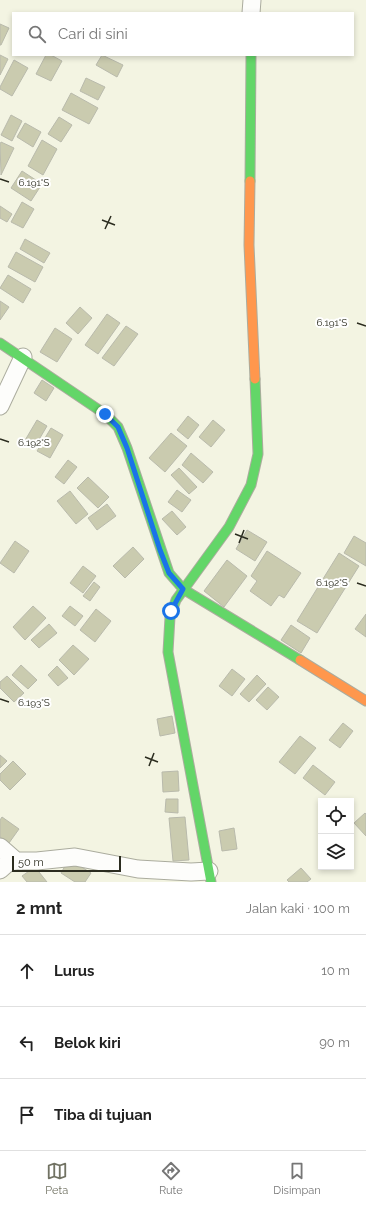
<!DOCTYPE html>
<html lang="id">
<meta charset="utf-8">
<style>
body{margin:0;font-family:Raleway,sans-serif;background:#f2f2f2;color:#222}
.controls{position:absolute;right:12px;bottom:12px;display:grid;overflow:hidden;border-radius:0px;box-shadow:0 2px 6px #0003}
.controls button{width:36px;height:36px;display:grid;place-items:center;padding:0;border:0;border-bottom:1px solid #e0e0e0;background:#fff;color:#222;font:20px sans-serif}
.scale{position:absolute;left:12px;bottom:10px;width:109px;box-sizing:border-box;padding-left:4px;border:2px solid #2b2c1f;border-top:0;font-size:11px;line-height:14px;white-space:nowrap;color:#2b2c1f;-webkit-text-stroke:3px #fff;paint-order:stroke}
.stop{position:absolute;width:12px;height:12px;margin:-9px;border:3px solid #1a73e8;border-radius:50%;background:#fff}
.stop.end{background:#1a73e8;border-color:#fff;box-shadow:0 1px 4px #0008}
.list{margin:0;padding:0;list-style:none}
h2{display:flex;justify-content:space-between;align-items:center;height:52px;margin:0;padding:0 16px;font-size:17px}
h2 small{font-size:13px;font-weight:400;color:#767676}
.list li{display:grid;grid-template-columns:26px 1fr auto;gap:12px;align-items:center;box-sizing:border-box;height:72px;padding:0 16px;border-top:1px solid #e0e0e0}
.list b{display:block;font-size:15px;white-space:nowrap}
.list em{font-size:13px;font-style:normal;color:#767676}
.icon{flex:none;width:22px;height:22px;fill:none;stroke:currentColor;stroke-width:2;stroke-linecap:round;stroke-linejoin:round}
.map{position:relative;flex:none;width:366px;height:882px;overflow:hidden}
.search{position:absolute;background:#fff;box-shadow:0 2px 6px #0003;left:12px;right:12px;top:12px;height:44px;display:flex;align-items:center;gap:10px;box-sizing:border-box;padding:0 14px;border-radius:0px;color:#767676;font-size:15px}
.sheet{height:268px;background:#fff}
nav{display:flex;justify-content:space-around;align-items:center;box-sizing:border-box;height:56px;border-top:1px solid #e0e0e0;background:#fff;font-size:11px;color:#767676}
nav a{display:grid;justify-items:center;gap:2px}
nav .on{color:#717263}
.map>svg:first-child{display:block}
</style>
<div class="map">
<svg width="366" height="882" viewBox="0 0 366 882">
<rect width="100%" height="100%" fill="#f3f4e2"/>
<!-- building -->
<path fill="#cacbaf" stroke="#b9baac" d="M0 24 9 28 1 45H0Z
M0 55 8 59 0 75Z
M46 55H51L62 61 51 81 36 74Z
M102 55 123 65 117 77 96 65Z
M14 60 28 68 12 96 0 89V87Z
M86 78 105 87 98 100 80 91Z
M71 93 98 108 89 124 62 110Z
M11 115 22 121 12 141 1 135Z
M59 117 72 125 61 142 48 134Z
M25 123 41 132 33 147 17 137Z
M42 140 57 149 43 175 28 166Z
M1 142 14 148 1 175 0 144Z
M22 171 42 184 31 201 11 188Z
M22 202 34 209 23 228 11 222Z
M0 206 12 214 7 222 0 218Z
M25 239 50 253 44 263 20 249Z
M16 252 43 267 35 282 8 267Z
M8 275 31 289 23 303 0 288Z
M0 301 9 307 0 320Z
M80 307 92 318 78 334 66 323Z
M107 314 120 323 98 354 85 345Z
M126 326 138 334 114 366 102 358Z
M55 328 72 339 57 362 40 352Z
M42 380 54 388 46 401 34 393Z
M188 416 199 425 188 439 177 430Z
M37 420 47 426 34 448 24 442Z
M213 420 225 430 211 447 199 437Z
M51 428 63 435 50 458 37 451Z
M171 433 187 446 165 472 149 458Z
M191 453 213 472 203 483 182 465Z
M68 460 77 467 64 484 55 477Z
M179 468 197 487 189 494 171 475Z
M88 477 109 497 98 508 77 488Z
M177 490 191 500 182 512 168 502Z
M70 491 88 514 76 524 57 501Z
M107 504 116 516 97 530 88 518Z
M172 511 186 527 177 535 162 519Z
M247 530 267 542 255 561 236 549Z
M354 536 366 543V566L344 553Z
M15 541 29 551 14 573 0 563Z
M133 547 144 559 125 578 113 566Z
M267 551 301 573 284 598 279 595 271 606 250 591 257 581 251 576Z
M339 553 359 566 317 633 297 621Z
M227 560 247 576 224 607 204 591Z
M83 566 96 576 83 593 70 583Z
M94 582 100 587 90 601 83 596Z
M33 606 46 618 25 640 13 627Z
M70 606 83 616 75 626 62 616Z
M96 609 111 621 95 642 80 630Z
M366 614V637L355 629Z
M49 624 57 633 39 648 31 640Z
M291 625 310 638 301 653 281 640Z
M73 645 89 659 74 675 59 660Z
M21 665 37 680 28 689 12 675Z
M57 666 68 678 58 686 48 675Z
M232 669 245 679 232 696 219 686Z
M257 675 266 684 249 702 240 694Z
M7 676 24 693 14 702 0 688V682Z
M268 687 279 697 267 710 256 700Z
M172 716 175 733 160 736 157 719Z
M343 723 353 731 340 748 329 740Z
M300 736 316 748 295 774 279 762Z
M0 755 7 761 0 768Z
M13 761 26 774 10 790 0 780V774Z
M313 765 335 782 325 795 303 778Z
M178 771 179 791 163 792 162 772Z
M166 799H178V813L165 812Z
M365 813 366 814V836L354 823Z
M2 817 19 829 9 843 0 837V820Z
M185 817 189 860 173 861 169 818Z
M234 828 237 849 222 851 219 831Z
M69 859 91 873 85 882H75L61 873Z
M35 867 47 882H27L22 876Z
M301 868 311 879 307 882H289L287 880Z"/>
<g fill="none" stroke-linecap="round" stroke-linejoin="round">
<!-- street casing -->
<g stroke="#abac9e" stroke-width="19">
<path id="street" d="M251 13 252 0
M0 406 23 357
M0 847 16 861
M0 870 9 862 16 861H37L75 857 138 869 191 872 209 871"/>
</g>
<!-- fast casing -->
<g stroke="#abac9e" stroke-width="11">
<path id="fast" d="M250 181 251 55
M0 343 105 414 118 427 127 448 169 573 183 589 300 660
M211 882 168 652 170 617 176 600 229 527 251 485 258 454 255 379"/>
</g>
<!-- slow casing -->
<g stroke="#abac9e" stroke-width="11">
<path id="slow" d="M250 181 249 245 255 379
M300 660 366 701"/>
</g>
<!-- street -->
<use href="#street" stroke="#fdfdfb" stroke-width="17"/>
<!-- fast -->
<use href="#fast" stroke="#63d668" stroke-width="9"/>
<!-- slow -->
<use href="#slow" stroke="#ff974d" stroke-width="9"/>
</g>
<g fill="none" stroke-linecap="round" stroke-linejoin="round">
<!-- route -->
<path stroke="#1a73e8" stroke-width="5" d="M105 414 118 427 127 448 160 550 169 573 183 589 171 611"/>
</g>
<!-- ticks -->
<path fill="none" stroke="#2b2c1f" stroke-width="1.5" d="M0 179 9 182M102 220 115 225M105 229 111 216M357 323 366 326M0 439 9 442M235 534 248 539M239 543 244 530M357 583 366 586M0 699 9 702M145 757 158 762M149 766 154 753"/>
<g font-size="10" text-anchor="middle" fill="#2b2c1f" stroke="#fff" stroke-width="4" stroke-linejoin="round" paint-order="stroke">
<text x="34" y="186">6.191°S</text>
<text x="332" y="326">6.191°S</text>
<text x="34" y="446">6.192°S</text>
<text x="332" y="586">6.192°S</text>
<text x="34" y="706">6.193°S</text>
</g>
</svg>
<div class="controls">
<button><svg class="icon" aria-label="locate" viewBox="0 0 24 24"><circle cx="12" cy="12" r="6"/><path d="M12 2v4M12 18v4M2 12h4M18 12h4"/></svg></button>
<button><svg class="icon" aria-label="layers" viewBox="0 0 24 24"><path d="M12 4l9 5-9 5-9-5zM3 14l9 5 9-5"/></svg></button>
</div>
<div class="scale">50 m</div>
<div class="stop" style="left:171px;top:611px"></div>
<div class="stop end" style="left:105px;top:414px"></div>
<div class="search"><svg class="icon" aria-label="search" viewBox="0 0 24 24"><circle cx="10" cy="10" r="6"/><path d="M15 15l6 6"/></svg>Cari di sini</div>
</div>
<section class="sheet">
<h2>2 mnt<small>Jalan kaki · 100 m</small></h2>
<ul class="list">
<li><svg class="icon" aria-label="ahead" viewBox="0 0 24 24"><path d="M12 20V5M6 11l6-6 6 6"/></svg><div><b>Lurus</b></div><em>10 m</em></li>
<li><svg class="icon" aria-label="left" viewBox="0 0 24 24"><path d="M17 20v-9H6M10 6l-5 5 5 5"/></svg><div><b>Belok kiri</b></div><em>90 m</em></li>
<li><svg class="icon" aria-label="arrive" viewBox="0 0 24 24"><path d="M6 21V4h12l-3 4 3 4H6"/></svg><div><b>Tiba di tujuan</b></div></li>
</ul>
</section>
<nav>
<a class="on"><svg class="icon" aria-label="map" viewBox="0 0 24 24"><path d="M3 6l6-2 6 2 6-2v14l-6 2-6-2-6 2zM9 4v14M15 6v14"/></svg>Peta</a>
<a><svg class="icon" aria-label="directions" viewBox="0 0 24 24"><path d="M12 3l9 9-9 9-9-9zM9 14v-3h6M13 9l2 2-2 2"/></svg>Rute</a>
<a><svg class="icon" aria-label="saved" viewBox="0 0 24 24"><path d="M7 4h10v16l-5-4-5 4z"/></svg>Disimpan</a>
</nav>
